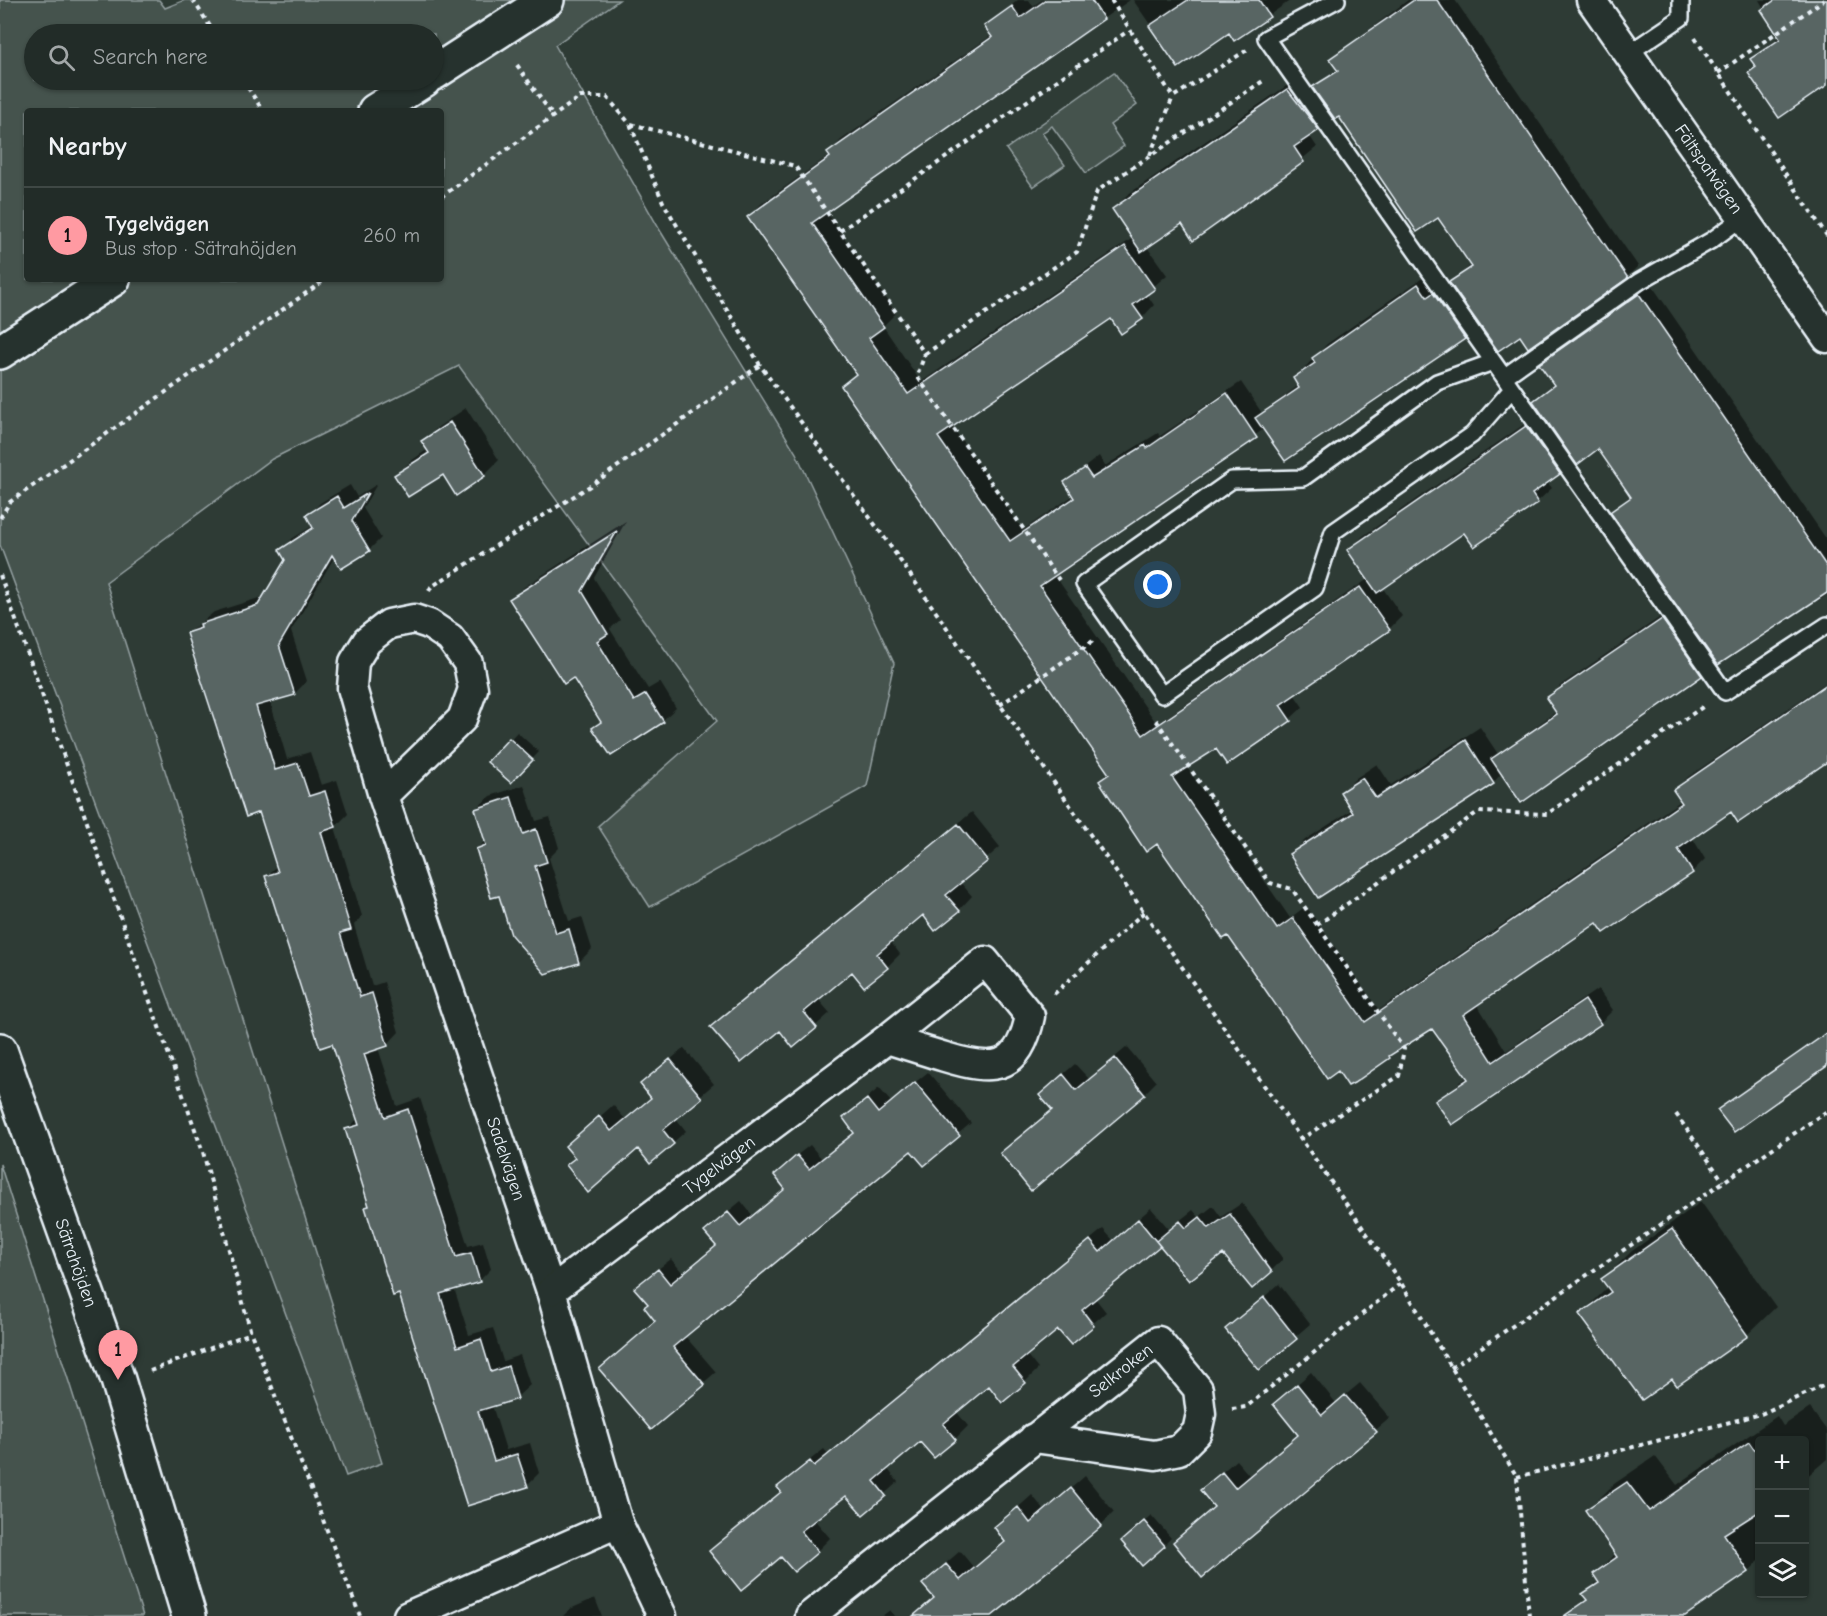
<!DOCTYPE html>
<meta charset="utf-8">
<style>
body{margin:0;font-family:"Comic Neue",sans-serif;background:#2a3430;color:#f1f3f6}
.controls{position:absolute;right:18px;bottom:18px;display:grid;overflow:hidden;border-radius:6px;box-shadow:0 2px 4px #0004}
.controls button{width:54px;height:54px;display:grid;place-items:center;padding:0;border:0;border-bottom:2px solid #3f4845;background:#222c28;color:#f1f3f6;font:30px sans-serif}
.you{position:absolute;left:1158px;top:585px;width:21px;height:21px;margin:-15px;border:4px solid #fff;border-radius:50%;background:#1a73e8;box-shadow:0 0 0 9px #1a73e833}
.badge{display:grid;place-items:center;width:39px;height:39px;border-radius:50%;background:#ff9aa2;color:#111;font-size:20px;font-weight:700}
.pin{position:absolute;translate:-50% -50px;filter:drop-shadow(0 2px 3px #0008)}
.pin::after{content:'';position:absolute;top:32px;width:21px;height:18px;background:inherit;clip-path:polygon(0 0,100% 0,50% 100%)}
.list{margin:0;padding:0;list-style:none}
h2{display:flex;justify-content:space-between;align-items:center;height:78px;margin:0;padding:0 24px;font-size:26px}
h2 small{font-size:20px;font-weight:400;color:#a2a7a8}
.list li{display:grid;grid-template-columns:39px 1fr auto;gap:18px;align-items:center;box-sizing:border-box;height:96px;padding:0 24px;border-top:2px solid #3f4845}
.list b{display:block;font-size:22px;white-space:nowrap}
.list p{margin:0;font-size:20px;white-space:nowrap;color:#a2a7a8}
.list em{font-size:20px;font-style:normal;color:#a2a7a8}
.icon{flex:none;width:33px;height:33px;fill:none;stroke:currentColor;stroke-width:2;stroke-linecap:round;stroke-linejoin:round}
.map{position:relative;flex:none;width:1827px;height:1616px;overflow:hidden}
.search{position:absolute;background:#222c28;box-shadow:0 2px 4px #0004;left:24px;top:24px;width:420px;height:66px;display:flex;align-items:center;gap:15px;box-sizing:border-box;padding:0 21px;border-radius:33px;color:#a2a7a8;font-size:22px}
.panel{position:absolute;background:#222c28;box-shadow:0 2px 4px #0004;left:24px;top:108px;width:420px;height:174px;border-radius:6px}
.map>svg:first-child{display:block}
</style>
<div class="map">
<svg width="1827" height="1616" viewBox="0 0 1827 1616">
<rect width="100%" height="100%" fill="#2e3b35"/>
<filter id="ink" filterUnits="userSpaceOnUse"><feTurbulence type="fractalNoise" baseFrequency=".0167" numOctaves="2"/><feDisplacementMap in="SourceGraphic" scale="12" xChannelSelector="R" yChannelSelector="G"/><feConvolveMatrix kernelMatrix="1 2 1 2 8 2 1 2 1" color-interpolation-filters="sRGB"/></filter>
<g filter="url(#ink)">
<!-- green -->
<path fill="#45524e" stroke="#96a2a3" stroke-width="1.5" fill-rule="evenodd" d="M0 0H159L165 8 185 0H619L555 45 661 232 796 453 894 663 867 786 650 907 598 826 717 721 459 366 272 459 106 582 382 1463 346 1476 0 545ZM34 34H434V80H34ZM27 111H441V279H27Z
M1114 72 1137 105 1110 125 1124 146 1086 173 1052 126 1042 133 1065 165 1033 187 1006 149Z
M0 1164 143 1616H0Z"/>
<!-- shadow -->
<path fill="#0007" fill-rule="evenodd" d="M1018 0H1029L1033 6 1042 0H1130L826 211 896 313 883 326 921 382 1133 238 1114 209 1127 195 1301 76 1323 104 1325 103 1314 87 1338 69 1331 59 1408 0H1455L1638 266 1627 277 1520 334 1480 322 1464 338 1285 459 1264 429 1054 574 1157 724 1368 579 1349 550 1363 536 1542 412 1534 401 1554 383 1541 364 1552 353 1651 284 1827 540V595L1818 601 1816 598 1716 660 1701 675 1502 773 1493 783 1291 855 1305 840 1353 809 1342 792 1356 778 1377 764 1391 785 1480 727 1498 754 1557 711 1548 699 1561 685 1678 605 1612 512 1631 495 1598 447 1574 458 1547 482 1552 488 1537 502 1464 531 1382 587 1402 616 1389 629 1294 694 1303 707 1290 719 1216 747 1186 766 1290 918 1306 906 1379 1010 1682 800 1675 790 1688 777 1827 682V760L1731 810 1692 837 1705 859 1692 872 1597 921 1477 1004 1506 1051 1598 989 1613 1010 1600 1023 1437 1101 1468 1076 1433 1027 1389 1057 1228 934 1157 841 1100 781 1109 772 843 386 857 372 749 217 761 204 830 155 829 153 841 140 992 35 986 26ZM1333 114 1339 115 1439 216 1472 264 1450 283 1447 280 1442 284 1433 271 1371 313 1327 344 1295 378 1299 385 1262 413 1241 382 1160 436 1158 433 1105 466 1099 456 1066 482 1074 495 1023 530 952 426 1111 317 1142 318 1154 305 1146 293 1167 275 1147 247 1182 222 1194 239 1261 192 1317 147 1309 135Z
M1133 0H1291L1235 39 1229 31 1179 66Z
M1759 0H1827V83L1750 73 1757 66 1752 60 1780 36Z
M466 408 499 460 484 475 443 473 396 475 411 461 428 449 423 441 438 427Z
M377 484 363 508 381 538 369 550 335 556 291 631 307 681 294 694 270 701 287 759 310 752 321 785 337 780 348 814 335 827 362 916 354 925 372 986 384 982 399 1032 387 1045 378 1048 397 1106 420 1098 468 1246 483 1242 491 1269 479 1281 454 1288 469 1335 493 1328 503 1361 520 1355 530 1385 517 1397 492 1405 506 1450 530 1443 539 1473 527 1485 468 1504 400 1292 367 1208 370 1205 347 1130 358 1118 333 1042 267 876 277 866 260 810 188 633 214 612 265 596 287 559 281 550 293 538 314 525 308 516 320 503 350 485 357 497Z
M626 521 594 578 620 620 610 629 648 689 660 682 676 708 663 720 611 754 594 728 602 720 573 676 511 600 524 587Z
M517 732 539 752 518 774 489 762Z
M524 785 536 821 550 817 559 848 549 858 569 921 582 917 592 949 579 962 500 894 477 849 486 840 476 809 490 796Z
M972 812 1000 847 960 882 972 896 959 910 923 913 890 941 900 954 887 967 852 970 817 998 830 1013 793 1046 780 1029 712 1027Z
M1827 1032V1065L1719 1110 1726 1103Z
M1127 1047 1156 1082 1144 1094 1002 1153 1053 1109V1083L1075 1064 1089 1079Z
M684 1048 714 1084 675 1117 686 1131 651 1162 638 1147 576 1157 567 1146 613 1105 625 1119 652 1097 642 1084Z
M928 1072 971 1123 924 1163 911 1148 684 1335 716 1372 651 1428 656 1320 649 1304 648 1277 671 1259 683 1273 717 1245 718 1220 741 1201 753 1216 786 1188 787 1163 810 1145 822 1159 855 1131 845 1118 856 1107 879 1088 891 1102Z
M1701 1202 1776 1307 1747 1335 1677 1384 1673 1377 1581 1314 1609 1286 1603 1279 1632 1251Z
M1242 1203 1283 1259 1271 1271 1223 1252 1160 1244 1095 1298 1106 1312 1071 1343 1058 1328 1026 1354 1038 1369 1025 1382 1002 1401 989 1384 956 1411 968 1426 955 1439 920 1440 887 1468 898 1482 863 1513 846 1494 814 1519 830 1538 817 1551 781 1555 711 1551 782 1491 779 1487 792 1474 824 1449 828 1454 1103 1229 1113 1240 1151 1208 1169 1229 1193 1210 1199 1217 1213 1206 1221 1217Z
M1279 1284 1310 1324 1259 1368 1227 1329Z
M1311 1372 1336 1403 1360 1383 1390 1418 1202 1575 1175 1542 1215 1506 1202 1490 1236 1460 1249 1475 1299 1434 1275 1404Z
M1810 1408 1827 1431V1459L1804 1479V1440H1760V1509L1754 1512 1760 1520V1560L1749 1571 1682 1616H1586L1580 1606 1588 1599 1584 1594 1599 1580 1594 1574 1616 1553 1587 1511 1614 1484 1655 1456 1677 1485 1777 1416 1783 1426Z
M1085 1476 1114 1512 1101 1525 986 1616H913L935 1597 937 1571 960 1551 974 1568 1006 1541 996 1527 1032 1495 1045 1511Z
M1151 1515 1171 1538 1164 1545 1130 1534Z
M595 1598 602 1616H563L570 1609Z
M890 1610 894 1616H882Z"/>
<!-- building -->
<path fill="#596563" stroke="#e8f1f8" stroke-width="1.5" d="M1046 0H1091L1104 19 812 223 884 327 869 338 908 394 1125 246 1155 289 1133 305 1143 319 1121 334 1111 319 938 437 1010 541 1074 498 1064 482 1085 468 1092 478 1145 445 1147 448 1227 393 1257 438 1040 586 1143 735 1360 587 1390 630 1280 705 1291 721 1227 765 1216 749 1172 777 1277 929 1293 918 1365 1022 1682 803 1673 790 1827 684V762L1738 823 1731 812 1678 849 1693 873 1604 933 1597 923 1463 1015 1493 1062 1585 1000 1601 1024 1452 1125 1435 1101 1468 1079 1432 1029 1389 1056 1390 1058 1354 1083 1348 1086 1338 1071 1327 1079 1228 936 1223 939 1157 844 1146 852 1099 781 1109 774 841 386 856 374 747 217 830 157 827 153 992 37 984 26 1012 6 1020 18Z
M1188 0H1259L1270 17 1234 41 1229 33 1178 68 1149 26Z
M1414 0H1437L1628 278 1528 348 1520 336 1498 351 1449 282 1472 267 1438 218 1417 232 1339 117 1335 119 1312 87 1338 71 1329 59Z
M1775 0H1827V85L1779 118 1748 73 1756 67 1750 59 1780 39 1761 10Z
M1287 89 1319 130 1294 147 1304 162 1193 241 1182 224 1141 252 1112 209Z
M1418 284 1427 297 1433 293 1465 339 1285 461 1255 418 1299 388 1293 378 1315 363 1312 358Z
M1639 294 1827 567V593L1718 665 1610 512 1631 497 1598 449 1577 465 1533 401 1554 385 1539 364Z
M450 422 485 476 456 496 443 475 408 497 394 475 429 453 421 441Z
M1526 426 1560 474 1532 494 1538 503 1474 547 1464 533 1377 593 1347 550Z
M368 493 352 521 370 551 341 569 332 555 279 645 295 695 256 706 275 770 298 763 309 796 325 791 336 827 321 832 351 930 340 933 360 997 372 993 388 1046 364 1054 385 1117 408 1109 456 1257 471 1253 480 1282 440 1294 457 1347 481 1339 491 1372 508 1366 518 1399 478 1411 494 1461 517 1454 528 1487 467 1506 399 1294 393 1296 365 1207 369 1206 345 1129 359 1125 332 1044 320 1048 265 876 278 872 259 812 246 817 186 633 201 628 200 624 258 605 285 560 279 550 313 528 306 515 337 496 344 508Z
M617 531 582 591 608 634 597 641 634 701 646 694 664 722 611 756 592 728 601 722 573 678 564 684 509 599Z
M1662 619 1702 676 1521 803 1491 759 1557 714 1546 698Z
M509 738 533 760 511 783 487 762Z
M1466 740 1494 784 1318 898 1289 854 1353 813 1340 792 1362 778 1376 798Z
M511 797 523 834 536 829 547 862 535 866 556 933 569 929 579 963 545 974 511 935 499 896 491 898 476 849 486 845 475 809Z
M958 824 988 861 946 895 960 911 935 931 923 915 877 954 888 968 864 987 852 972 804 1012 817 1028 793 1048 780 1031 741 1063 710 1027Z
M1827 1033V1066L1734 1132 1717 1110Z
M1115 1058 1145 1095 1031 1191 1000 1153 1052 1110 1039 1095 1063 1074 1076 1090Z
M670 1059 702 1098 663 1130 674 1144 650 1164 638 1149 588 1193 566 1165 575 1158 565 1146 599 1116 611 1131 651 1098 640 1084Z
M915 1082 960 1136 924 1166 911 1151 673 1347 705 1385 651 1430 599 1369 655 1321 644 1307 648 1304 634 1288 658 1269 670 1284 716 1246 704 1232 728 1212 740 1226 785 1189 774 1175 797 1155 809 1169 854 1133 843 1118 867 1099 878 1113Z
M1230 1214 1272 1272 1252 1289 1223 1254 1189 1281 1156 1241 1180 1221 1186 1228 1200 1217 1209 1228Z
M1138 1219 1160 1246 1082 1310 1094 1326 1071 1345 1058 1330 1013 1367 1026 1383 1002 1403 989 1386 943 1424 956 1440 934 1458 920 1442 874 1481 886 1496 863 1515 846 1496 801 1531 818 1552 794 1572 781 1557 741 1591 709 1551 781 1492 777 1487 810 1461 814 1466 1090 1240 1100 1252Z
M1672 1229 1748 1336 1677 1386 1672 1379 1642 1400 1579 1314 1611 1292 1601 1279Z
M1264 1297 1297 1339 1259 1370 1225 1329Z
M1297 1384 1322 1415 1345 1395 1377 1432 1202 1578 1173 1542 1214 1507 1200 1490 1222 1472 1235 1488 1298 1435 1273 1404Z
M1749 1442 1760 1458V1511L1724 1534 1749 1572 1685 1616H1564L1587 1600 1582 1594 1599 1583 1593 1574 1617 1557 1585 1510 1627 1482 1649 1511Z
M1071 1488 1102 1526 1069 1554 992 1616H913L934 1598 922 1584 946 1564 960 1580 1005 1542 994 1527 1018 1507 1030 1523Z
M1144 1521 1165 1546 1142 1566 1121 1541Z"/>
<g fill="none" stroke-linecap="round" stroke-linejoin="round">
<!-- lane casing -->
<g stroke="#e8f1f8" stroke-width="20">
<path id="lane" d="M1337 0 1266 38 1725 692 1827 625
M1629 53 1681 18V0
M1493 362 1437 382 1303 478 1232 480 1084 584 1162 695 1315 588 1333 532 1472 435 1512 389
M1504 377 1640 281 1712 240 1742 218"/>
</g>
<!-- street casing -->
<g stroke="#e8f1f8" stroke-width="33">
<g id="street">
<path id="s1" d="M1591 0 1827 338"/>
<path id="s2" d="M383 796 462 719 473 689 468 663 450 638 429 624 414 619 389 624 367 641 354 662 352 688 383 796 551 1291 618 1523 662 1616"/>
<path id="s3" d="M551 1291 887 1039 985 961 1030 1016C1019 1073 991 1071 945 1057 925 1051 906 1045 887 1039"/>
<path d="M408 1616 618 1523"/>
<path id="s4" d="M810 1616 1158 1341 1198 1389 1201 1414 1197 1432 1179 1450 1155 1455 1034 1438"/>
</g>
</g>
<!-- secondary casing -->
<g stroke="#e8f1f8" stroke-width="38">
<g id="secondary">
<path d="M434 73 547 0"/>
<path d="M375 111 424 80"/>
<path d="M0 352 113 279"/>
<path id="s5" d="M0 1050 118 1380 189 1616"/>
</g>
</g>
<!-- path -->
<path stroke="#e8f1f8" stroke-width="4" stroke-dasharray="4.5 4.5" stroke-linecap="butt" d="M193 0 215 34
M1111 0 1173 97 1247 50
M1695 38 1827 236
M517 65 553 116
M1718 73 1824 0
M243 80 263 111
M631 124 795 166 925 354 917 376 1059 580
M1150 155 1173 97
M441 197 580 97H607L630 124 663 202 760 365 886 540 1401 1283 1517 1477 1529 1616
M840 231 1128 31
M925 354 1077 252 1097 191 1266 79
M0 518 10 502 326 279
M0 575 203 1152 251 1333 360 1616
M429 591 431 587 593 484 760 365
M1000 705 1093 641
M1156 720 1270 883 1292 889 1404 1049 1399 1076 1301 1139
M1317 925 1478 812 1547 814 1704 706
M1054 994 1144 912
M1676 1114 1723 1181
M1451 1368 1827 1111
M150 1371 251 1333
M1232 1409 1246 1407 1401 1283
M1517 1477 1761 1414 1827 1384"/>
<!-- lane -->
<use href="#lane" stroke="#26332d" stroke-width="15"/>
<!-- street -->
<use href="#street" stroke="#26332d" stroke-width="28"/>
<!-- secondary -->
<use href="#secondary" stroke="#26332d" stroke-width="33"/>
</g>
</g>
<g text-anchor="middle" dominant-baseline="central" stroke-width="4.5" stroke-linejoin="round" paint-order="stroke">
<!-- street labels -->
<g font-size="18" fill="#e8f1f8" stroke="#26332d">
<text stroke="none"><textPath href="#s1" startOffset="206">Fältspatvägen</textPath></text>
<text stroke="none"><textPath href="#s2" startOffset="840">Sadelvägen</textPath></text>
<text stroke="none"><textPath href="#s3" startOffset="210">Tygelvägen</textPath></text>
<text stroke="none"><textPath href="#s5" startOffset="226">Sätrahöjden</textPath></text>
<text stroke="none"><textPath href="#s4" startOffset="396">Selkroken</textPath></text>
</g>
</g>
</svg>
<div class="controls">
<button>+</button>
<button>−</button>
<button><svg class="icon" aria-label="layers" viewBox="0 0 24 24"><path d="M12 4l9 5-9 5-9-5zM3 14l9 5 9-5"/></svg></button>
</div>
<div class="you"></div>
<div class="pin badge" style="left:118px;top:1380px">1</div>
<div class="search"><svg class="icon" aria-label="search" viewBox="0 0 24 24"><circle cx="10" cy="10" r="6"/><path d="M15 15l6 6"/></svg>Search here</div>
<section class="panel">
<h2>Nearby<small></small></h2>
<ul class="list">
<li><span class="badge">1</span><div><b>Tygelvägen</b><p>Bus stop · Sätrahöjden</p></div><em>260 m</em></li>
</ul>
</section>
</div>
